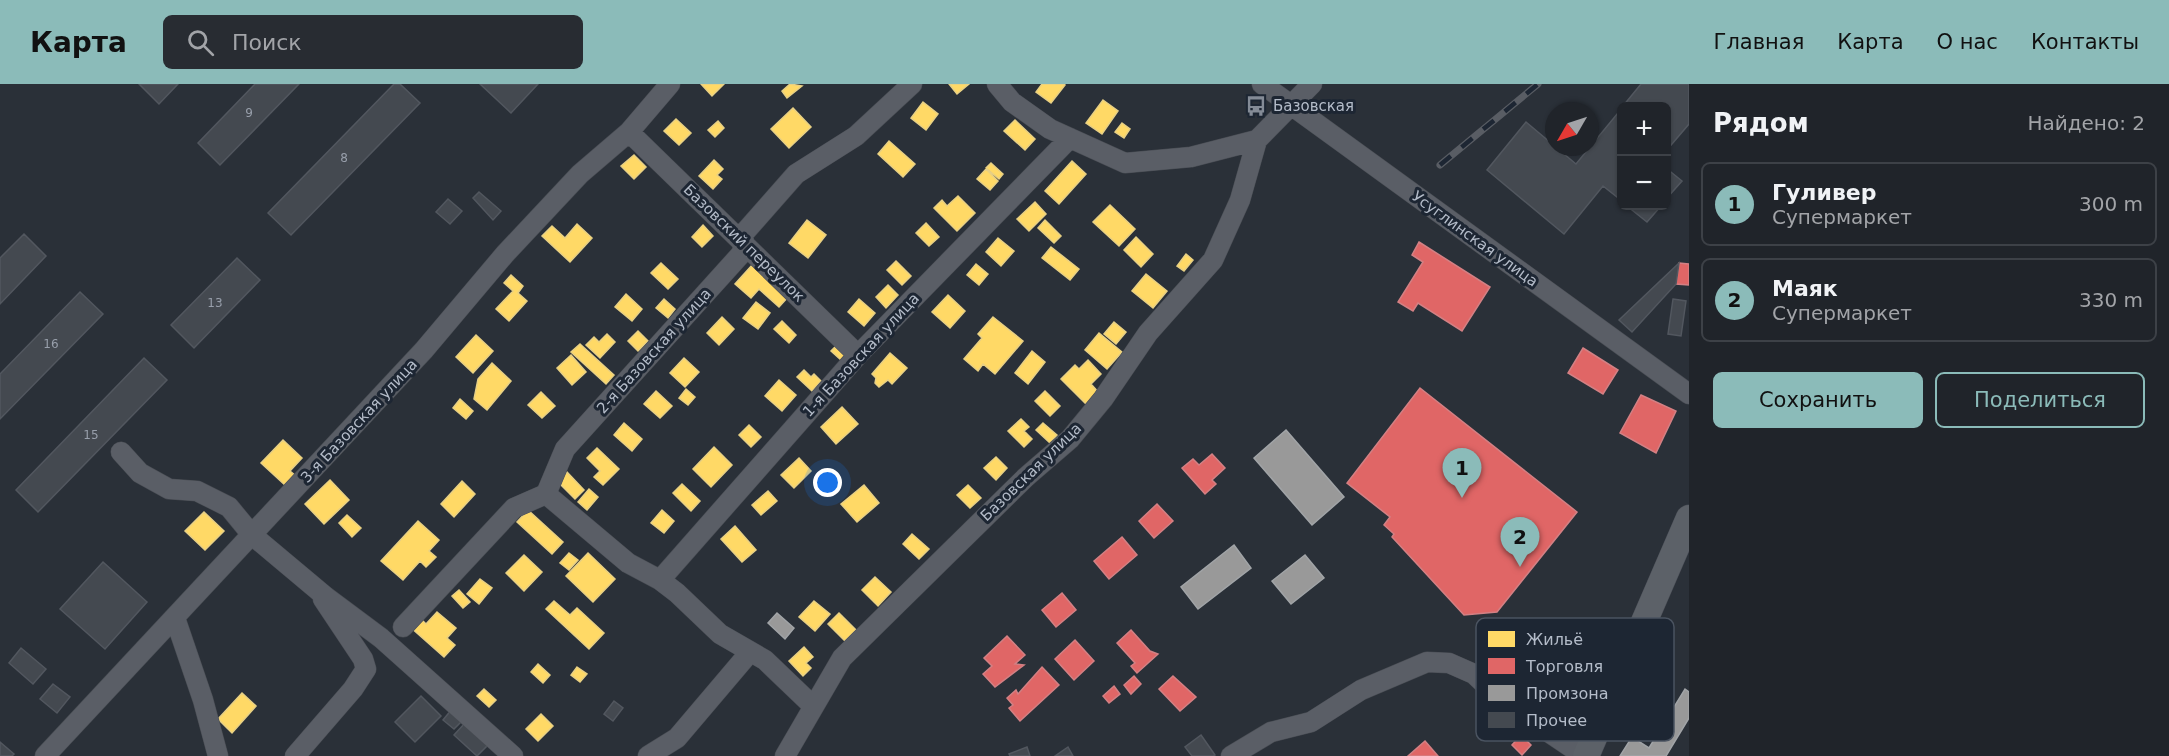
<!DOCTYPE html>
<html lang="ru">
<meta charset="utf-8">
<style>
body{margin:0;font-family:"DejaVu Sans",sans-serif;background:#282c32;color:#f1f3f6}
.controls{position:absolute;right:18px;top:18px;display:grid;overflow:hidden;border-radius:9px;box-shadow:0 2px 4px #0004}
.controls button{width:54px;height:54px;display:grid;place-items:center;padding:0;border:0;border-bottom:2px solid #3d4147;background:#20242a;color:#f1f3f6;font:30px sans-serif}
.compass{position:absolute;left:1545px;top:18px;width:54px;height:54px;border-radius:50%;background:#20242a;box-shadow:0 2px 4px #0004;rotate:231deg}
.you{position:absolute;left:828px;top:399px;width:21px;height:21px;margin:-15px;border:4px solid #fff;border-radius:50%;background:#1a73e8;box-shadow:0 0 0 9px #1a73e833}
.badge{display:grid;place-items:center;width:39px;height:39px;border-radius:50%;background:#8bbbb9;color:#111;font-size:20px;font-weight:700}
.pin{position:absolute;translate:-50% -50px;filter:drop-shadow(0 2px 3px #0008)}
.pin::after{content:'';position:absolute;top:32px;width:21px;height:18px;background:inherit;clip-path:polygon(0 0,100% 0,50% 100%)}
.list{margin:0;padding:0;list-style:none}
h2{display:flex;justify-content:space-between;align-items:center;height:78px;margin:0;padding:0 24px;font-size:26px}
h2 small{font-size:20px;font-weight:400;color:#a2a4a8}
.list li{display:grid;grid-template-columns:39px 1fr auto;gap:18px;align-items:center;box-sizing:border-box;height:84px;margin:0 12px 12px;padding:0 12px;border:2px solid #3d4147;border-radius:9px}
.list b{display:block;font-size:22px;white-space:nowrap}
.list p{margin:0;font-size:20px;white-space:nowrap;color:#a2a4a8}
.list em{font-size:20px;font-style:normal;color:#a2a4a8}
.actions{display:flex;gap:12px;padding:18px 24px}
.actions a{flex:1;padding:14px 0;border:2px solid #8bbbb9;border-radius:9px;text-align:center;font-size:21px;color:#8bbbb9}
.actions .main{background:#8bbbb9;color:#111}
.icon{flex:none;width:33px;height:33px;fill:none;stroke:currentColor;stroke-width:2;stroke-linecap:round;stroke-linejoin:round}
.map{position:relative;flex:none;width:1689px;height:672px;overflow:hidden}
header{display:flex;align-items:center;gap:36px;box-sizing:border-box;height:84px;padding:0 30px;background:#8bbbb9;color:#111}
header strong{font-size:28px}
nav{display:flex;gap:33px;margin-inline-start:auto;font-size:21px}
.search{width:420px;height:54px;background:#282c32;display:flex;align-items:center;gap:15px;box-sizing:border-box;padding:0 21px;border-radius:9px;color:#a2a4a8;font-size:22px}
main{display:flex}
aside{flex:1;background:#20242a}
.map>svg:first-child{display:block}
</style>
<header>
<strong>Карта</strong>
<div class="search"><svg class="icon" aria-label="search" viewBox="0 0 24 24"><circle cx="10" cy="10" r="6"/><path d="M15 15l6 6"/></svg>Поиск</div>
<nav><a>Главная</a><a>Карта</a><a>О нас</a><a>Контакты</a></nav>
</header>
<main>
<div class="map">
<svg width="1689" height="672" viewBox="0 0 1689 672">
<rect width="100%" height="100%" fill="#2a3038"/>
<!-- homes -->
<path fill="#ffd966" stroke="#e8d084" stroke-width="1.5" d="M701 0H724L712 12Z
M790 0 802 2 787 14 782 7Z
M949 0H969L957 10Z
M1042 0H1063L1065 1 1051 19 1036 8Z
M1103 16 1118 27 1102 50 1086 39Z
M923 18 938 30 926 46 911 34Z
M793 24 811 43 789 64 771 45Z
M676 35 691 49 679 61 664 47Z
M1015 36 1035 55 1025 66 1004 47Z
M718 37 724 44 715 53 708 46Z
M1122 39 1130 45 1124 54 1115 48Z
M889 57 915 80 903 93 878 70Z
M634 71 646 83 634 95 621 82Z
M714 76 723 85 717 91 722 95 713 105 699 92Z
M1072 77 1086 90 1059 120 1045 107Z
M991 79 1003 90 999 95 986 84Z
M986 85 998 97 990 106 977 95Z
M958 112 975 129 957 147 934 124 942 116 947 122Z
M1035 118 1046 130 1029 147 1017 135Z
M1110 121 1135 145 1119 162 1093 138Z
M807 136 826 151 808 174 789 159Z
M1045 136 1061 152 1054 159 1038 144Z
M926 139 939 153 929 162 916 149Z
M577 140 592 154 570 178 542 152 552 142 565 154Z
M703 141 713 152 702 163 692 153Z
M1136 153 1153 170 1141 183 1124 166Z
M998 154 1014 167 1001 182 986 168Z
M1051 163 1079 185 1070 196 1042 174Z
M1186 170 1193 176 1184 187 1177 182Z
M896 177 911 192 902 201 887 186Z
M661 179 678 195 668 205 651 189Z
M753 180 788 213 779 223 759 205 751 214 735 200Z
M976 180 988 190 979 201 967 191Z
M1146 190 1167 207 1153 224 1132 207Z
M511 191 523 202 518 209 527 217 509 237 496 225 513 207 504 199Z
M888 201 898 211 886 224 876 213Z
M626 210 642 225 632 237 615 223Z
M948 211 965 227 950 244 932 228Z
M664 215 675 225 668 234 656 224Z
M859 215 875 229 864 242 848 228Z
M756 218 770 229 758 245 743 234Z
M722 233 734 245 719 261 707 249Z
M993 233 1023 257 995 290 983 280 978 287 964 275 982 254 978 250Z
M782 237 796 251 789 259 774 245Z
M1114 238 1126 248 1116 260 1104 250Z
M638 247 648 257 638 267 628 257Z
M1099 249 1122 268 1107 285 1085 266Z
M607 250 615 258 600 274 586 261 594 253 599 258Z
M476 251 493 267 473 289 456 273Z
M580 260 614 291 606 300 571 268Z
M838 260 848 269 841 276 831 267Z
M1032 267 1045 278 1028 300 1015 289Z
M890 269 907 284 892 300 888 296 879 303 875 299 876 294 872 290Z
M571 271 586 288 572 301 557 284Z
M684 274 699 288 685 303 670 289Z
M1088 276 1101 290 1091 300 1099 309 1087 321 1061 295 1075 281 1079 285Z
M492 279 511 297 487 326 474 315 478 295Z
M804 286 811 293 814 290 821 297 812 307 797 293Z
M779 296 796 311 782 327 765 312Z
M686 305 695 313 688 321 679 314Z
M656 307 672 322 660 334 644 320Z
M1045 307 1060 322 1050 332 1035 317Z
M541 308 555 322 542 334 528 321Z
M460 315 473 327 466 335 453 324Z
M842 323 858 340 836 360 821 343Z
M1021 335 1029 343 1024 347 1032 355 1024 363 1008 347Z
M624 339 642 355 632 367 614 351Z
M1043 339 1057 351 1050 359 1036 346Z
M749 341 761 353 751 363 739 351Z
M283 356 302 374 290 387 296 392 286 402 261 379Z
M714 363 732 381 711 403 693 385Z
M597 364 619 385 603 401 594 393 600 387 587 374Z
M996 373 1007 384 996 396 984 384Z
M799 374 811 387 794 404 781 391Z
M567 388 584 406 575 415 558 398Z
M330 396 349 416 324 440 305 420Z
M462 397 475 410 454 433 441 420Z
M682 400 700 417 691 427 673 409Z
M864 401 879 419 857 438 841 420Z
M968 401 981 414 970 424 957 411Z
M589 405 598 413 587 426 578 418Z
M768 407 777 417 761 431 752 421Z
M528 426 563 458 552 470 517 438Z
M662 426 674 437 664 449 651 439Z
M204 428 224 447 205 466 185 447Z
M347 431 361 444 352 453 339 439Z
M418 437 439 456 429 467 436 473 426 483 420 477 403 496 381 477Z
M735 442 756 466 742 478 721 455Z
M912 450 929 465 919 475 903 460Z
M569 469 578 476 569 486 560 479Z
M588 469 615 495 593 518 566 492Z
M524 471 542 488 524 507 506 489Z
M875 493 891 508 878 522 862 506Z
M480 495 492 504 479 520 467 510Z
M459 506 470 518 463 524 452 512Z
M554 517 570 531 577 524 604 549 589 565 546 525Z
M814 517 830 530 815 547 799 533Z
M437 528 456 544 447 554 455 561 444 573 409 542 418 532 426 540Z
M839 529 856 546 845 557 828 540Z
M804 563 813 573 806 579 811 584 803 592 789 577Z
M538 580 550 591 543 599 531 588Z
M577 583 587 590 580 598 571 591Z
M484 605 496 616 489 623 477 612Z
M242 609 256 622 232 649 218 635Z
M541 630 553 642 538 657 526 645Z"/>
<!-- shops -->
<path fill="#e06666" stroke="#d38084" stroke-width="1.5" d="M1419 158 1490 203 1462 247 1418 219 1413 227 1398 218 1423 178 1412 171Z
M1679 179 1689 180V201L1676 200Z
M1583 264 1618 286 1603 310 1568 289Z
M1420 304 1577 428 1497 528 1464 531 1392 453 1394 450 1384 441 1390 433 1347 399Z
M1641 311 1676 327 1656 369 1620 349Z
M1212 370 1225 384 1212 396 1216 400 1205 410 1182 384 1193 375 1199 381Z
M1157 420 1173 437 1154 454 1139 437Z
M1122 453 1137 471 1109 495 1094 477Z
M1062 509 1076 526 1056 543 1042 526Z
M1131 546 1150 567 1158 570 1137 589 1131 582 1135 579 1117 559Z
M1007 552 1025 571 1015 580 1024 581 995 603 983 590 992 582 984 574Z
M1075 556 1094 577 1074 596 1055 575Z
M1042 583 1059 601 1020 637 1009 624 1013 621 1007 614 1016 606 1018 610Z
M1134 592 1141 600 1131 610 1124 601Z
M1173 592 1196 613 1180 627 1159 605Z
M1114 602 1120 610 1109 619 1103 612Z
M1521 651 1531 661 1522 671 1512 661Z
M1425 657 1438 672H1408Z"/>
<!-- industry -->
<path fill="#999" stroke="#a1a4a7" stroke-width="1.5" d="M1286 346 1344 413 1312 441 1254 374Z
M1234 461 1251 484 1198 525 1181 503Z
M1305 471 1324 494 1291 520 1272 497Z
M777 529 794 544 785 555 768 539Z
M1685 605 1689 608V634L1666 672H1620L1632 653 1649 664Z"/>
<!-- building -->
<path fill="#444950" stroke="#52575f" stroke-width="1.5" d="M139 0H178L159 20Z
M255 0H299L220 81 198 59Z
M394 0H400L420 19 291 151 268 129Z
M480 0H538L511 29Z
M1641 0H1689V40L1666 67V22H1623Z
M1622 24V117L1603 102 1564 150 1487 86 1526 38 1576 80Z
M1666 84 1682 97 1666 115Z
M479 108 501 127 493 136 473 114Z
M448 115 462 127 450 140 436 128Z
M1627 122H1661L1647 138Z
M24 150 46 172 0 220V174Z
M237 174 260 196 194 264 171 241Z
M1679 179 1676 200 1632 248 1619 236Z
M80 208 103 230 0 335V290Z
M1673 215 1686 217 1681 252 1668 250Z
M144 274 167 296 38 428 16 406Z
M103 478 147 518 105 565 60 525Z
M21 564 46 585 33 600 9 579Z
M53 600 70 613 57 629 40 615Z
M421 612 441 632 415 658 395 638Z
M614 617 623 624 613 637 604 630Z
M452 625 464 635 454 645 443 636Z
M465 639 488 661 477 672 454 651Z
M1201 651 1215 671 1213 672H1192L1185 663Z
M0 658 14 670 12 672H0Z
M1027 663 1030 672H1010L1009 670Z
M1068 663 1073 672H1055Z"/>
<g fill="none" stroke-linecap="round" stroke-linejoin="round">
<!-- minor casing -->
<g stroke="#484c53" stroke-width="21">
<path id="minor" d="M997 0 1012 18 1050 45 1125 79 1191 73 1257 56
M1262 0 1689 310
M629 48 858 271
M121 368 140 389 169 405 197 407 229 423 252 451 326 513 381 554 513 672
M546 410 628 479 660 496 677 509 720 550 765 576 813 622
M660 496 858 271 1070 54
M175 534 203 616 218 672
M403 543 514 424 546 410 565 365 742 169 744 149 796 90 856 52 912 0
M45 672 424 266 505 170 580 90 629 48 670 0
M295 672 353 605 366 585 363 575 323 515
M648 672 677 654 750 568
M785 672 842 574 1026 393 1070 355 1103 315 1148 249 1213 176 1240 116 1257 56 1312 0
M1231 672 1271 648 1311 638 1361 606 1427 578 1449 579 1474 590 1501 616 1584 672"/>
</g>
<!-- major casing -->
<g stroke="#484c55" stroke-width="27">
<path id="major" d="M1586 672 1689 434"/>
</g>
<!-- minor -->
<use href="#minor" stroke="#5a5e66" stroke-width="20"/>
<!-- major -->
<use href="#major" stroke="#5c6168" stroke-width="26"/>
<!-- rail casing -->
<g stroke="#595d64" stroke-width="7">
<path id="rail" d="M1440 81 1538 0"/>
</g>
<!-- rail -->
<use href="#rail" stroke="#1d2633" stroke-width="4.5" stroke-dasharray="14" stroke-linecap="butt"/>
</g>
<!-- icons -->
<defs>
<g id="bus-bare" transform="scale(1.62)"><path d="M-5-6H5V4H4V6H2V4H-2V6H-4V4H-5ZM-3.5-4V0h7V-4ZM-3.5 1.2v1.5H-2V1.2ZM2 1.2v1.5H3.5V1.2Z" fill="#848b96" stroke="#1d2633" stroke-width="2.5" paint-order="stroke"/></g>
</defs>
<g fill-rule="evenodd">
<use href="#bus-bare" x="1256" y="22"/>
</g>
<g text-anchor="middle" dominant-baseline="central" stroke-width="6" stroke-linejoin="round" paint-order="stroke">
<!-- number labels -->
<g font-size="12" fill="#989fab">
<text x="249" y="29">9</text>
<text x="344" y="74">8</text>
<text x="215" y="219">13</text>
<text x="51" y="260">16</text>
<text x="91" y="351">15</text>
</g>
<!-- poi labels -->
<g font-size="15" fill="#b4bcc9" stroke="#1d2633" text-anchor="start">
<text x="1273" y="22">Базовская</text>
</g>
<!-- street labels -->
<g font-size="15" fill="#b4bcc9" stroke="#1d2633">
<text transform="translate(1475 155) rotate(36)">Усуглинская улица</text>
<text transform="translate(744 159) rotate(44)">Базовский переулок</text>
<text transform="translate(654 267) rotate(-48)">2-я Базовская улица</text>
<text transform="translate(861 271) rotate(-47)">1-я Базовская улица</text>
<text transform="translate(359 337) rotate(-47)">3-я Базовская улица</text>
<text transform="translate(1031 388) rotate(-44)">Базовская улица</text>
</g>
</g>
<!-- legend -->
<rect x="1476" y="534" width="198" height="123" rx="9" fill="#1d2633" stroke="#4a5360" stroke-width="1.5"/>
<rect x="1488" y="547" width="27" height="16" fill="#ffd966"/>
<rect x="1488" y="574" width="27" height="16" fill="#e06666"/>
<rect x="1488" y="601" width="27" height="16" fill="#999"/>
<rect x="1488" y="628" width="27" height="16" fill="#444950"/>
<g font-size="16" fill="#b4bcc9">
<text x="1526" y="561">Жильё</text>
<text x="1526" y="588">Торговля</text>
<text x="1526" y="615">Промзона</text>
<text x="1526" y="642">Прочее</text>
</g>
</svg>
<div class="controls">
<button>+</button>
<button>−</button>
</div>
<svg class="compass" viewBox="-18 -18 36 36"><path d="M0-13l5 13h-10z" fill="#e53935"/><path d="M0 13l5-13h-10z" fill="#a2a4a8"/></svg>
<div class="you"></div>
<div class="pin badge" style="left:1462px;top:414px">1</div>
<div class="pin badge" style="left:1520px;top:483px">2</div>
</div>
<aside>
<h2>Рядом<small>Найдено: 2</small></h2>
<ul class="list">
<li><span class="badge">1</span><div><b>Гуливер</b><p>Супермаркет</p></div><em>300 m</em></li>
<li><span class="badge">2</span><div><b>Маяк</b><p>Супермаркет</p></div><em>330 m</em></li>
</ul>
<div class="actions"><a class="main">Сохранить</a><a>Поделиться</a></div>
</aside>
</main>
